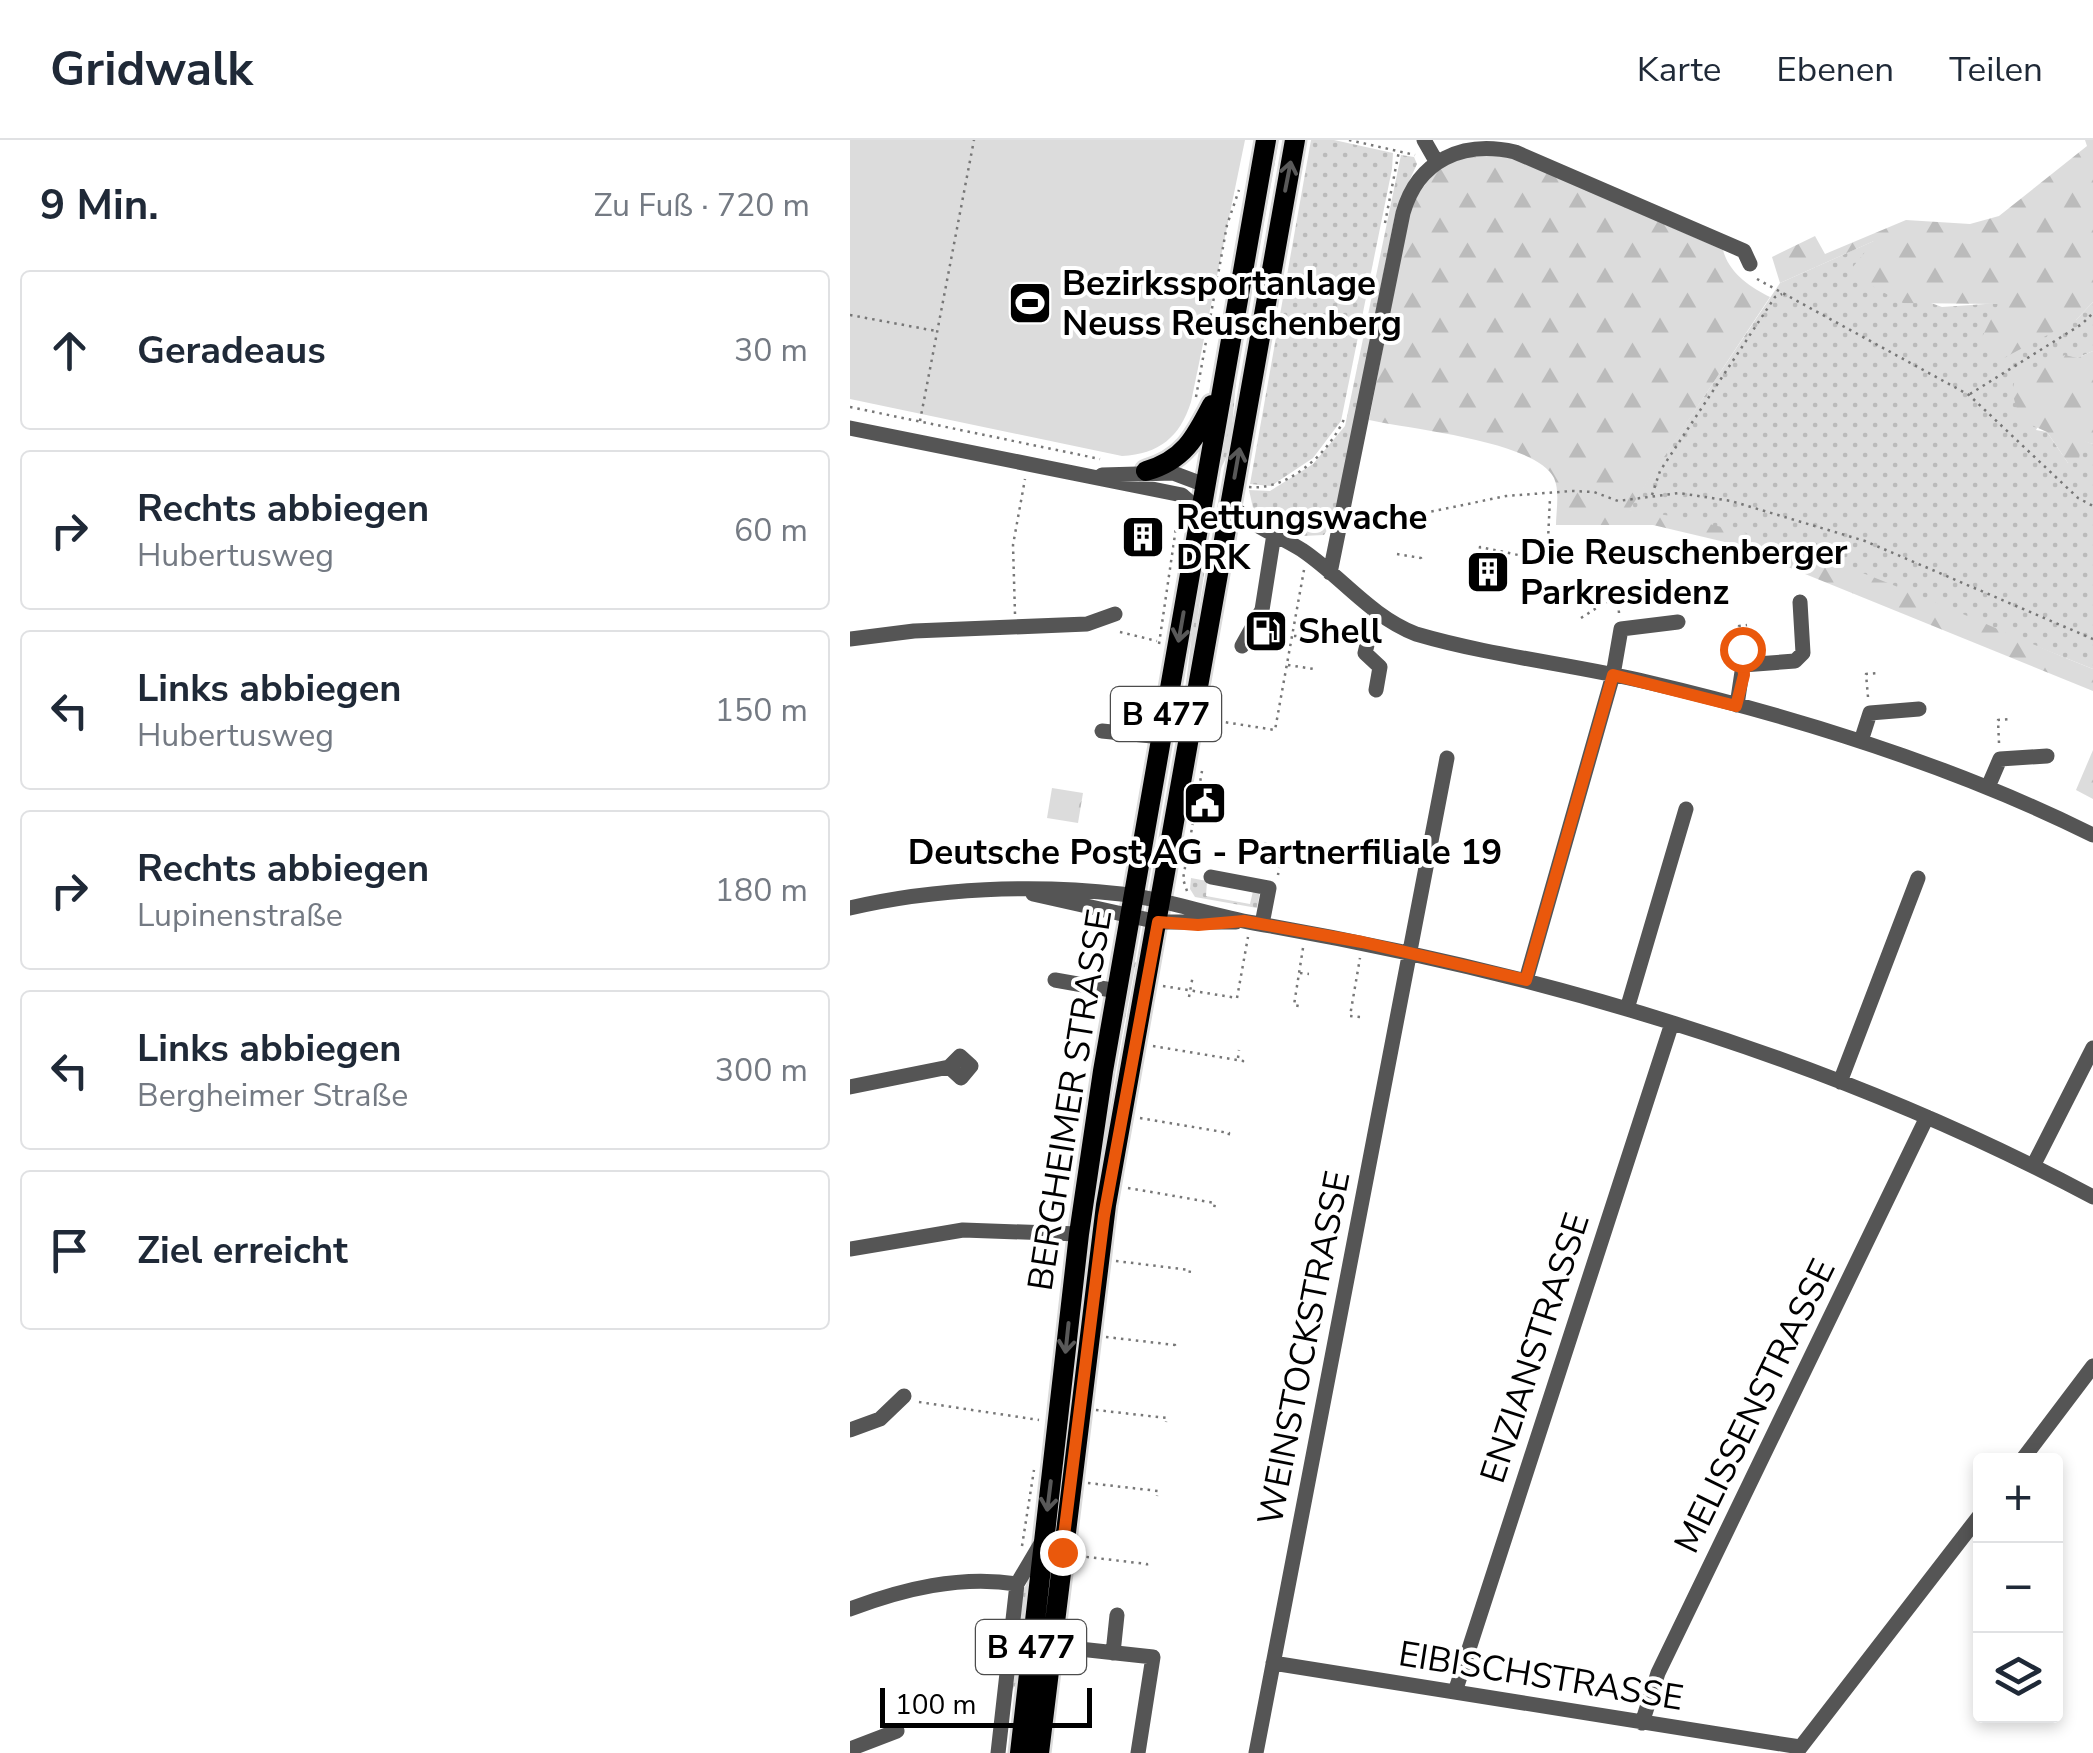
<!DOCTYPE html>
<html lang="de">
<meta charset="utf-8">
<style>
body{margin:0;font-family:"Nunito Sans",sans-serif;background:#f6f6f7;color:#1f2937}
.controls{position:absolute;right:30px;bottom:30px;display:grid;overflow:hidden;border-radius:10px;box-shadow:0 5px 15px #0003}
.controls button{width:90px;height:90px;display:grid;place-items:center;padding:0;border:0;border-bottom:2px solid #e0e1e3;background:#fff;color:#1f2937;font:50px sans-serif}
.scale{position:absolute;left:30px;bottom:25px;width:212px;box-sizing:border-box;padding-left:10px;border:5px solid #000;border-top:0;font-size:28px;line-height:35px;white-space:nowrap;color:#000;-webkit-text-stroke:8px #fff;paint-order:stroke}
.stop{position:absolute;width:30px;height:30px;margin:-22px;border:8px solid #ea580c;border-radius:50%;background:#fff}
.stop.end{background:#ea580c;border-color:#fff;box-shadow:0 2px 10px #0008}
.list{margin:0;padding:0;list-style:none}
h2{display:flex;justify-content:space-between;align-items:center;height:130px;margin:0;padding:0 40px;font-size:42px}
h2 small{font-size:32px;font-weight:400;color:#747a83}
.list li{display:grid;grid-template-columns:65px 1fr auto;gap:30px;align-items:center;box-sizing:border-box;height:160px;margin:0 20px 20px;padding:0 20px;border:2px solid #e0e1e3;border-radius:10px}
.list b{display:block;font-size:38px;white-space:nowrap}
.list p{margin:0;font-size:32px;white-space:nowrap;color:#747a83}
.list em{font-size:32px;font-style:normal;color:#747a83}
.icon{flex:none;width:55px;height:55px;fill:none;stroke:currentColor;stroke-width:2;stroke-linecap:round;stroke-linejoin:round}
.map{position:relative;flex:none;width:1243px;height:1613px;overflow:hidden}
header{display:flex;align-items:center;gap:60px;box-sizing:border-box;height:140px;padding:0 50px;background:#fff;border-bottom:2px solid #e0e1e3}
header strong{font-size:48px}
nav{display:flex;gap:55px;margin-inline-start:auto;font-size:35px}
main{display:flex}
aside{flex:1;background:#fff}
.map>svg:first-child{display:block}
</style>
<header>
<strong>Gridwalk</strong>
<nav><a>Karte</a><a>Ebenen</a><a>Teilen</a></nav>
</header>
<main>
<aside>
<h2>9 Min.<small>Zu Fuß · 720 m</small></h2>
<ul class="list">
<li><svg class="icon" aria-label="ahead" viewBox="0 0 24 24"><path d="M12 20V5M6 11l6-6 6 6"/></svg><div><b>Geradeaus</b></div><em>30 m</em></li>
<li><svg class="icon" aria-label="right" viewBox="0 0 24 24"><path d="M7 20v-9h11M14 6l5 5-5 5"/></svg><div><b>Rechts abbiegen</b><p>Hubertusweg</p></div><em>60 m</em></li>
<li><svg class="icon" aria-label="left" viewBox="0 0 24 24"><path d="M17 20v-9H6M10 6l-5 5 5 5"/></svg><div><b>Links abbiegen</b><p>Hubertusweg</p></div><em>150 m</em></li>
<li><svg class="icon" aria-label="right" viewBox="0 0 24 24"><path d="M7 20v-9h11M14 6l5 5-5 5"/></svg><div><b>Rechts abbiegen</b><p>Lupinenstraße</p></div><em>180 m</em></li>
<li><svg class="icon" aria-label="left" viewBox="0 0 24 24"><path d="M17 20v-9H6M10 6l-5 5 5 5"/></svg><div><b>Links abbiegen</b><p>Bergheimer Straße</p></div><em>300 m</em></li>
<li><svg class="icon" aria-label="arrive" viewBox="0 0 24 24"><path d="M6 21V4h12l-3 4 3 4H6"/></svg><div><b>Ziel erreicht</b></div></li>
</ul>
</aside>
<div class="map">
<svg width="1243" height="1613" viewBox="0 0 1243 1613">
<defs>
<pattern id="grass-dots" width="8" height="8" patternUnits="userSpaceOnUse" patternTransform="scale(2.5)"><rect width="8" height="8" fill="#dcdcdc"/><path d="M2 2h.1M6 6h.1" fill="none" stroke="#bbb" stroke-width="1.8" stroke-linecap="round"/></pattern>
<pattern id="forest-firs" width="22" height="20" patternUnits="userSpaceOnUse" patternTransform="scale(2.5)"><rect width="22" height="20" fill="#dcdcdc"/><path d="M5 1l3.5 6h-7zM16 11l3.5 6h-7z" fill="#bbb"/></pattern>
<pattern id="park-crowns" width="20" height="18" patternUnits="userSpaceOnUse" patternTransform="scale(2.5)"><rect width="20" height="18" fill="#dcdcdc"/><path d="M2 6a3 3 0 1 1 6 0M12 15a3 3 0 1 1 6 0" fill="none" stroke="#bbb"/></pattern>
</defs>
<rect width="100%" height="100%" fill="#fff"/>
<!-- grass -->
<path fill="url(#grass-dots)" d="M425 0H429L387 230 380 310 369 332Z
M461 0H484L543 13 542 29 491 281 463 318 421 346 400 344Z
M551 15 564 17 567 24 546 70 485 378 474 395 453 396 403 368 399 350 420 351 463 324 495 286Z
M1026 100 999 133 1092 167 1150 163 1226 180 1243 162V211L1227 218 1186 290 1197 292 1218 323 1232 300 1243 304V529L987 426 778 370 930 143Z
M353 400 359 401 311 722 306 721 336 544Z
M341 738 357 741 356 756 400 764 403 751 410 752 407 768 345 757 340 749Z
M280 820 286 822 252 1000 249 1057 242 1056Z
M239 1071 247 1073 207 1398 201 1397Z
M182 1434 172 1532 158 1559 170 1456Z"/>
<!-- forest -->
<path fill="url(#forest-firs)" d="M1235 0H1243V162L1226 180 1148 221 1131 199 1149 164 1053 163 998 133 1024 101 930 143 922 117 965 96 975 114 1056 80 1120 84 1149 76 1237 6Z
M628 13 659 16 873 110C879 133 900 147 920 157L779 370C932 386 1099 471 1243 529V551L879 403 803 385H706C706 372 710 351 704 338 686 301 559 289 519 280L561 64 588 27Z
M1243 211V304L1232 301 1229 319 1218 323 1197 292 1170 280 1162 252 1166 235 1215 215 1227 218Z
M1243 610V659L1226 650Z"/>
<!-- park -->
<path fill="url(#park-crowns)" d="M202 648 233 653 228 683 197 678Z"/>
<!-- pitch -->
<path fill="#dcdcdc" d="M0 0H395L341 262C330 297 309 314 272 316L0 259Z"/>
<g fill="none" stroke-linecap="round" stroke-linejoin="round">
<!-- major casing -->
<g stroke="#dbdbdb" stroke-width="25">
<path id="major" d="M296 331C334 320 345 298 362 265
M170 1613 229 1094 253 931 416 0
M189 1613 256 1065 445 0"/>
</g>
<!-- path -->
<path stroke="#777" stroke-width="2.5" stroke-dasharray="2.5 5" stroke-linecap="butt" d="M499 0 565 15
M535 83 549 11
M907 139 1119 255 1228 358 1243 366
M0 175 86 191
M1120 254 1232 184 1243 173
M346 257 377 85 389 50
M0 267 250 319
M70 281 124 0
M399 347C439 351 480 312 495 277
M802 355 810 331 925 157 932 154
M507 371 560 376 656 356 722 351 744 352 768 361 829 353 881 361 1015 401 1243 499
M547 414 571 418V422
M629 416 630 407 697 421 700 358
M689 447H697
M769 473 767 451H774
M165 474 163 405 175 339
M731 478 756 462 767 461
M270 492 307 501
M444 496 469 497
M309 504 328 374
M892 509 889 486 897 485
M438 525 464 529
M1018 557 1016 534 1029 533
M361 580 425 590 454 430
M1149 603 1148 580 1162 579
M407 702 432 706 428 735
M337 751 333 739 352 631
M453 808 444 865 453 867
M450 833 459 834
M313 846 387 858 398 797
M339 857 343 835
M510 877 500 876 510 818
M303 906 393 921 392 927
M388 918 389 910
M290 978 379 993 378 999
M278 1048 365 1063 364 1069
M266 1121 340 1130 339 1137
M256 1197 325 1205 324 1210
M69 1262 189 1280
M246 1270 317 1278 316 1282
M238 1343 308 1351 307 1356
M172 1406 184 1330
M229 1416 297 1424V1428"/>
<!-- minor -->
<path stroke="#555" stroke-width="15" d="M574 0 586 21
M0 288 332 355 350 371
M252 335 323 333 355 345
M380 363C399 386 427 394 452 410 492 437 520 476 566 494 641 516 721 524 797 542 951 578 1102 625 1243 695
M480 433 553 73C568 20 613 0 665 12L894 111 900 124
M525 473 515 513 530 527 526 550
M0 499 64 491 237 484 265 474
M392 506 412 470 424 394
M887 565 893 525 945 521 953 513 950 462
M252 591 312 597
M1011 601 1020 573 1069 569
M1138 647 1150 619 1197 616
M361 737 419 748 412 784
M183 754 308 782H386
M0 768C85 748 185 744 271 754 316 759 359 775 404 783 694 833 982 918 1243 1057
M205 840 267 851
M676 840 763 535 771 489 828 482
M777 869 836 669
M990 942 1068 738
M0 947 99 927 110 916 121 926 111 938 99 927
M1183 1026 1243 908
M0 1109 113 1090 229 1094
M0 1290 30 1279 54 1256
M1172 1320 1243 1226
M0 1469C53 1449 110 1435 167 1444
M202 1506 303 1517 288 1613
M263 1513 267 1475
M423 1523 950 1607
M605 1552 822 883
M792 1583 808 1533 1077 977
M0 1609 47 1591
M148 1613 167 1444 193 1400
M406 1613 597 618
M946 1613 1130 1375"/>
<!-- major -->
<use href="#major" stroke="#000" stroke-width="20"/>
</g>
<!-- one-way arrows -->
<defs><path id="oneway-shaft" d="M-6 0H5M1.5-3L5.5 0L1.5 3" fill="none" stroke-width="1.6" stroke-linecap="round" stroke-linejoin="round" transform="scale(2.5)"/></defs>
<g stroke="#595959">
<use href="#oneway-shaft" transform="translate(438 36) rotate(-79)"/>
<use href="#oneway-shaft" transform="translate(387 323) rotate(-80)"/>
<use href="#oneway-shaft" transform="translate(331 487) rotate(100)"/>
<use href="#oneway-shaft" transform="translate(217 1198) rotate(96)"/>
<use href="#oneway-shaft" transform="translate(199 1356) rotate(97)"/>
</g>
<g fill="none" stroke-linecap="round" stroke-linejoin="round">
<!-- route -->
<path stroke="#ea580c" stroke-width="12" d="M212 1412 254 1076 308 782 348 785 394 781 512 802 676 840 763 535 886 566 894 535 892 509"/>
</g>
<!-- icons -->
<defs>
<g id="stadium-square" transform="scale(2.25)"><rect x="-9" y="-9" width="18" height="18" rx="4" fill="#000" stroke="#fff"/><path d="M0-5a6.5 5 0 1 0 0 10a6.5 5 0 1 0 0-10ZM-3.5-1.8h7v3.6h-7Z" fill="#fff"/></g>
<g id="building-square" transform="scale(2.25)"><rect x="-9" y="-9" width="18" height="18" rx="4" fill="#000" stroke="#fff"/><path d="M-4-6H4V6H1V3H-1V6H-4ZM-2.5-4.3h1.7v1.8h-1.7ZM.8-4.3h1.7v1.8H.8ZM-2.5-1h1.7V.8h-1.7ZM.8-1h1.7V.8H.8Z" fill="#fff"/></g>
<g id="fuel-square" transform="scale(2.25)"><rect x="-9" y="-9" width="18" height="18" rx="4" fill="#000" stroke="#fff"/><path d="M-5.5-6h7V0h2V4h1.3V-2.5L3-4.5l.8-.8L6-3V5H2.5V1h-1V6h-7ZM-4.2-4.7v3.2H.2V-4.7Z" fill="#fff"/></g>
<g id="civic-square" transform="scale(2.25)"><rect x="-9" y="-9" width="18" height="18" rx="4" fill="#000" stroke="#fff"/><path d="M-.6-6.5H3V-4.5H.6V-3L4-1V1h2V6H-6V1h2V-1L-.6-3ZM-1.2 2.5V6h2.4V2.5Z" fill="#fff"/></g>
</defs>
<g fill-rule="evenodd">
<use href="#stadium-square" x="180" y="163"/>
<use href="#building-square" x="293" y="397"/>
<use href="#building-square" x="638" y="432"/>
<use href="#fuel-square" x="416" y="491"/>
<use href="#civic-square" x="355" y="663"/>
</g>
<g text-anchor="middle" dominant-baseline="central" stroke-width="8" stroke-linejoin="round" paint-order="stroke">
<!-- shield labels -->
<g fill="#fff" stroke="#4c4c4c" stroke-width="2.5">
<rect x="261" y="547" width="110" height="54" rx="8"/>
<rect x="126" y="1480" width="110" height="54" rx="8"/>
</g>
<g font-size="32" font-weight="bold" fill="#000">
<text x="316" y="574">B 477</text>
<text x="181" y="1507">B 477</text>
</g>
<!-- poi labels -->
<g font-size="35" font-weight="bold" fill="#000" stroke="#fff" text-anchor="start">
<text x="212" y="143">Bezirkssportanlage<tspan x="212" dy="40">Neuss Reuschenberg</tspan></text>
<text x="326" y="377">Rettungswache<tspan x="326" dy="40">DRK</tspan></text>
<text x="670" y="412">Die Reuschenberger<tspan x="670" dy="40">Parkresidenz</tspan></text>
<text x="448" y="491">Shell</text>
<text x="355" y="712" text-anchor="middle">Deutsche Post AG - Partnerfiliale 19</text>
</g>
<!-- street labels -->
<g font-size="35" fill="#000" stroke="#fff">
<text transform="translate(220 960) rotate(-81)">BERGHEIMER STRASSE</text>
<text transform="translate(454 1208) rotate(-79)">WEINSTOCKSTRASSE</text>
<text transform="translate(685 1208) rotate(-72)">ENZIANSTRASSE</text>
<text transform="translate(905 1266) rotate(-64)">MELISSENSTRASSE</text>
<text transform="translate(691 1536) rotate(9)">EIBISCHSTRASSE</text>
</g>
</g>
</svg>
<div class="controls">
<button>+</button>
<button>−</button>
<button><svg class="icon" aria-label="layers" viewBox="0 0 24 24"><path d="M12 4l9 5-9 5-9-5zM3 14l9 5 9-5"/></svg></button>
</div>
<div class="scale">100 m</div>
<div class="stop" style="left:892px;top:509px"></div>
<div class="stop end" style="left:212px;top:1412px"></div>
</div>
</main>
